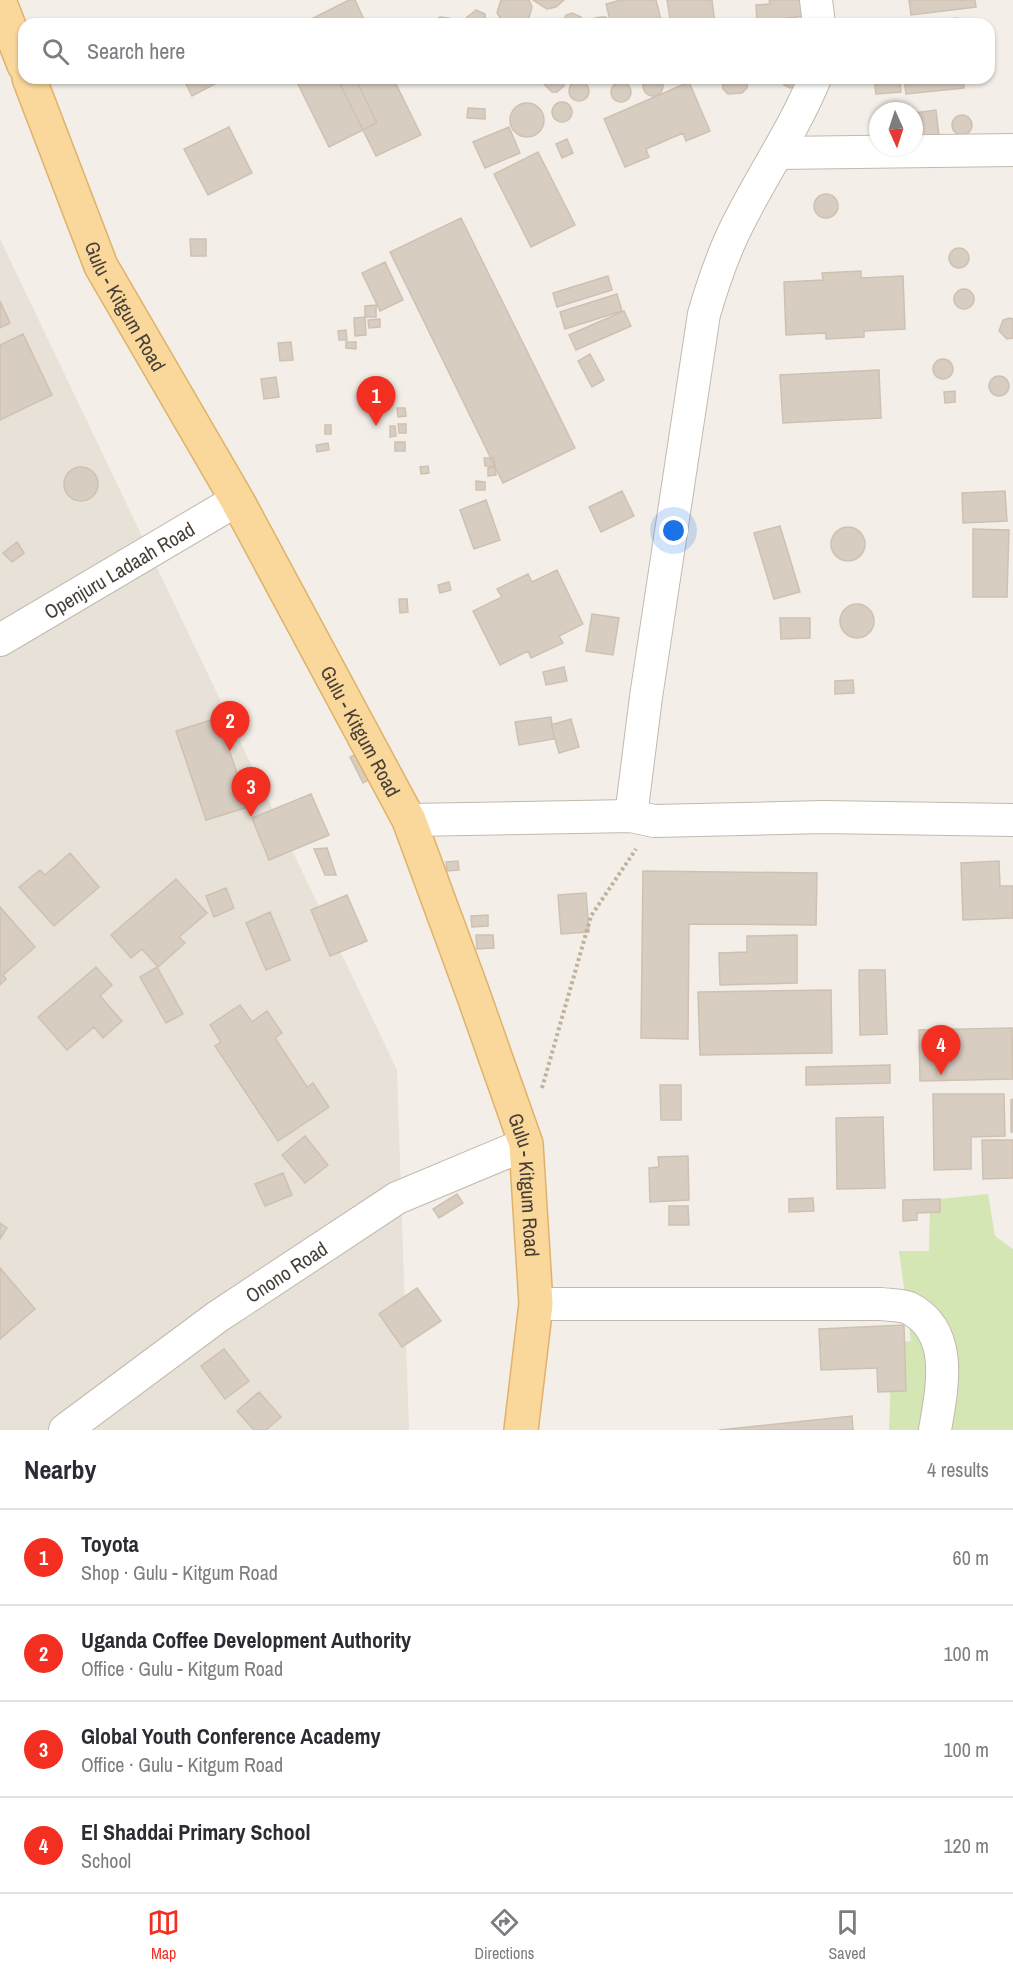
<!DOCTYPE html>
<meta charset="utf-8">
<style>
body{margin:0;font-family:"Archivo Narrow",sans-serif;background:#f7f7f7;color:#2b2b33}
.compass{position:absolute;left:869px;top:102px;width:54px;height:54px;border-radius:50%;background:#fff;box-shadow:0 2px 4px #0004;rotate:177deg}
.you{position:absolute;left:674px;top:531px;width:21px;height:21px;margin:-15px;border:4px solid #fff;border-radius:50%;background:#1a73e8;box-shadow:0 0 0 9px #1a73e833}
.badge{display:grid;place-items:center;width:39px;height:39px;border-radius:50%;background:#f22f21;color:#fff;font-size:20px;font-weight:700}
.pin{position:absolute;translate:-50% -50px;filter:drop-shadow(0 2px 3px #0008)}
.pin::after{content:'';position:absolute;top:32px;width:21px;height:18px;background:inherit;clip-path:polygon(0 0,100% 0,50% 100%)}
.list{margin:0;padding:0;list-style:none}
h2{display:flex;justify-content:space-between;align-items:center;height:78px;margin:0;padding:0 24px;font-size:26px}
h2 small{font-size:20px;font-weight:400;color:#7c7c81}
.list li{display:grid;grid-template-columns:39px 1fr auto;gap:18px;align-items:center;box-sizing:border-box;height:96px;padding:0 24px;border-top:2px solid #e1e1e2}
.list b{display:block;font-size:22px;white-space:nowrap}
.list p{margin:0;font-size:20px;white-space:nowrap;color:#7c7c81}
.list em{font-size:20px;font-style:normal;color:#7c7c81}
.icon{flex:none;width:33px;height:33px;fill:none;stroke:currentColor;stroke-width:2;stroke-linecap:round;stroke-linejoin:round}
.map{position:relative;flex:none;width:1013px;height:1430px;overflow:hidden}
.search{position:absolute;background:#fff;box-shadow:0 2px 4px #0004;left:18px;right:18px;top:18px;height:66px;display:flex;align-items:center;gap:15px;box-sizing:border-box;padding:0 21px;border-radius:18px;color:#7c7c81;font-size:22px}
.sheet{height:462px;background:#fff}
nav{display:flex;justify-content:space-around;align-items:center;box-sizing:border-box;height:84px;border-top:2px solid #e1e1e2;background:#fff;font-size:16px;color:#7c7c81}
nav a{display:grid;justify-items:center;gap:3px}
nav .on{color:#f22f21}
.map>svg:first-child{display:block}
</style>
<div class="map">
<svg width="1013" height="1430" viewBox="0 0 1013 1430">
<rect width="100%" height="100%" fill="#f3efe8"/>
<!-- residential -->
<path fill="#e7e1d7" d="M0 239 397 1070 409 1430H0Z"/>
<!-- green -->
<path fill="#d3e6b3" d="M988 1194 995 1236 1013 1249V1430H889L892 1344 911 1341 899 1251H929L930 1200Z"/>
<!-- building -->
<path fill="#d8cdc1" stroke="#cfc1b2" stroke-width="1.5" d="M349 0H355L366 24H311L309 20Z
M501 0H529L532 7 528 21 524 24H504L497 13Z
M533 0H564L556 7 547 9Z
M621 0H656L662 24H611L606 4Z
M667 0H712L715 24H671Z
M769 0H802L803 16 757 23 756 5 770 4Z
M909 0H975L976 7 911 15Z
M476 10 485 14 486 24H467V17Z
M572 13 581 17 582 24H562L566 15Z
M440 17 449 18 457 24H429Z
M601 17H606L611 24H591L595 18Z
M958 18V24H895Z
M643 86a10 10 0 1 1 20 0a10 10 0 1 1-20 0Z
M183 78H212L215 84 192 96Z
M295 78H355L377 123 329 147Z
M337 78H393L421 135 376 156Z
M544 78H563L564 86 557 92H552L544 84Z
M722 78H748L747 88 742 93 728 94 723 89Z
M781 78H802L795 87 790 88 784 85Z
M874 78H900L901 92 876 94Z
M904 78H963L964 88 906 94Z
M569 91a10 10 0 1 1 20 0a10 10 0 1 1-20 0Z
M611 92a10 10 0 1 1 20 0a10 10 0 1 1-20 0Z
M689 82 710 131 686 141 683 133 646 149 649 157 625 167 604 119Z
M552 112a10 10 0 1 1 20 0a10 10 0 1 1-20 0Z
M510 120a17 17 0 1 1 34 0a17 17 0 1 1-34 0Z
M468 108 485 109V119L467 118Z
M936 110 939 136 914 139V113Z
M952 125a10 10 0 1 1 20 0a10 10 0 1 1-20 0Z
M229 127 252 173 208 195 184 149Z
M509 127 520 153 485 168 473 142Z
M567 139 573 153 562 158 556 144Z
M538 152 575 225 531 247 494 174Z
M814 206a12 12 0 1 1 24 0a12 12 0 1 1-24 0Z
M461 218 575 448 503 483 390 252Z
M190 239H206V256H191Z
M949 258a10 10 0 1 1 20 0a10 10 0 1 1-20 0Z
M385 262 403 300 380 311 362 273Z
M861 271V278L903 276 905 329 864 331V337L826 339V333L786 335 784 282 823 280 822 273Z
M608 276 612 290 557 307 553 293Z
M954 299a10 10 0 1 1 20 0a10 10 0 1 1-20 0Z
M617 294 622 311 565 329 560 312Z
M0 301 10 323 0 328Z
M376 305V317H365V306Z
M624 311 631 326 576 350 569 335Z
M365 317 366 335 355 336 354 318Z
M1009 318 1013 319V338L1007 339 999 331 1003 320Z
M380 319V327L369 328 368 320Z
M346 330 347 340H339L338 331Z
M23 334 52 395 0 420V345Z
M291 342 293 360 280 361 278 343Z
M346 342H356V349L346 348Z
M590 354 604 380 592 387 578 361Z
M933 369a10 10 0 1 1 20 0a10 10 0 1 1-20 0Z
M879 370 881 418 783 423 780 375Z
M989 386a10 10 0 1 1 20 0a10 10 0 1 1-20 0Z
M276 377 279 397 264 399 261 379Z
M372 381H380V394H373Z
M361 389H373V398H361Z
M955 391V402L945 403 944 392Z
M374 397H385V405H374Z
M397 408H405L406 416 398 417Z
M398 424H406V433H399Z
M325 425H331V434H325Z
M390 426H395L396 436 390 437Z
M395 442H405V451H395Z
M328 443 329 450 317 452 316 445Z
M484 458H494L495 466H485Z
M428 466 429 473 421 474 420 467Z
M64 484a17 17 0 1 1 34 0a17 17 0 1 1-34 0Z
M495 467 496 475 488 476V468Z
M476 481 485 482V490H476Z
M622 491 634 516 601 532 589 507Z
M1005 491 1007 521 963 523 962 493Z
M486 500 500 540 474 549 460 510Z
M780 526 800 592 774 599 754 533Z
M831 544a17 17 0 1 1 34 0a17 17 0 1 1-34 0Z
M973 529 1009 530 1007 597H973Z
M17 542 24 553 12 562 3 553Z
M557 570 583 624 559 636 563 643 531 658 528 651 500 665 473 611 502 597 497 589 528 574 532 582Z
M449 582 451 590 440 593 438 585Z
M399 599H407L408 612 400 613Z
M840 621a17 17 0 1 1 34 0a17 17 0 1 1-34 0Z
M592 614 619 618 613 655 586 651Z
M780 618H810V638L781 639Z
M564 667 567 681 546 685 543 672Z
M853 680 854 693 835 694V681Z
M240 706 241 715H228V707Z
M227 715 236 741 227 744 238 776 248 773 258 804 206 820 176 731Z
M551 717 554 739 519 745 515 722Z
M571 719 579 747 559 753 551 725Z
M364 750 376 776 363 783 350 757Z
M311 794 329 835 269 860 252 818Z
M327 848 336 875H325L314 849Z
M70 853 99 887 54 926 19 887 40 870 45 875Z
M458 861 459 870 447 871 446 862Z
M999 861 1000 886H1013V918L963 920 961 863Z
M643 871 817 873 816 925 689 924 688 1039 641 1038Z
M176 879 207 913 179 937 185 943 158 967 142 949 131 958 111 935Z
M226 888 234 908 214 917 206 896Z
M586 893 589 932 561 934 558 895Z
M347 895 367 941 330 956 311 910Z
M0 907 35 947 3 975 6 979 0 985Z
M270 912 290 960 266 970 246 923Z
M488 915V926L472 927 471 916Z
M476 935H493L494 948 477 949Z
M797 935V983L720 985 719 953 747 952V936Z
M96 967 112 985 100 996 122 1021 103 1038 94 1027 67 1050 38 1017Z
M157 967 183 1014 166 1023 140 977Z
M859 970H885L887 1034 860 1035Z
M831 990 832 1053 700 1055 698 992Z
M240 1005 252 1022 267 1011 282 1033 275 1038 307 1087 313 1083 329 1107 278 1141 215 1046 221 1042 210 1025Z
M1012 1028 1013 1079 920 1081 919 1030Z
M890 1065V1083L806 1085V1067Z
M660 1085H681V1120H661Z
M933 1094H1004L1005 1136 971 1137V1169L934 1170Z
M1013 1099V1132H1011V1100Z
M883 1117 885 1188 837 1189 836 1118Z
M305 1136 328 1165 305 1183 282 1155Z
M982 1140H1013V1178L983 1179Z
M688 1156 689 1200 650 1202 649 1168 659 1167 658 1157Z
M283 1173 292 1195 265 1206 255 1184Z
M457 1194 463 1203 439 1218 433 1209Z
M813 1198 814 1211 789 1212V1199Z
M940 1199V1212L917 1213V1220L903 1221V1200Z
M669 1206H688L689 1225H669Z
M0 1223 7 1228 0 1239Z
M0 1268 35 1309 0 1339Z
M417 1288 441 1321 402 1347 379 1314Z
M904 1325 906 1391 878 1392 877 1368 821 1370 819 1329Z
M224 1349 249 1381 225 1399 201 1366Z
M259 1392 281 1417 266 1430H254L237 1411Z
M852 1416 853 1430H719Z"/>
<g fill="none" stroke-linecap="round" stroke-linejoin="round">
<!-- minor casing -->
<g stroke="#c2b9ae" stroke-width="34">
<g id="minor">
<path d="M816 0 819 24"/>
<path d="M778 153 1013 150"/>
<path id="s1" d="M0 640 237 500"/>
<path d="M631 816 646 697 704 314C714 280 725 247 742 216 766 169 795 127 815 78"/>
<path d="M409 820 631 816 654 821 823 817 1013 820"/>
<path d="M536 1304H881C889 1305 902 1305 909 1308 955 1332 942 1388 935 1430"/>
<path id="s2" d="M65 1430 217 1317 397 1198 526 1144"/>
</g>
</g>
<!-- major casing -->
<g stroke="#dfb26a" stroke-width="36">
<g id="major">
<path d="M0 3 24 65"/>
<path id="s3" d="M29 78 101 266 237 500 409 820 472 991 526 1144 536 1304 521 1430"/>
</g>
</g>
<!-- path -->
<path stroke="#c0b19d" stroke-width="4" stroke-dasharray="3 3" stroke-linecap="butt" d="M542 1088 591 916 636 849"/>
<!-- minor -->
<use href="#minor" stroke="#fff" stroke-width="32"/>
<!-- major -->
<use href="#major" stroke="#fad79b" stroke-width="33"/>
</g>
<g text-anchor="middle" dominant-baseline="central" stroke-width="4.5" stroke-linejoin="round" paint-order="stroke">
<!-- street labels -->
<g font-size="20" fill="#473f37" stroke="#fff">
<text stroke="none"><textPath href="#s3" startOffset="248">Gulu - Kitgum Road</textPath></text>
<text stroke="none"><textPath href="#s1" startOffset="138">Openjuru Ladaah Road</textPath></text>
<text stroke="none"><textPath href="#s3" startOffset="734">Gulu - Kitgum Road</textPath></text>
<text stroke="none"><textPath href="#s3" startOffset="1220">Gulu - Kitgum Road</textPath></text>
<text stroke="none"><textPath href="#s2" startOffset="272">Onono Road</textPath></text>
</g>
</g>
</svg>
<svg class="compass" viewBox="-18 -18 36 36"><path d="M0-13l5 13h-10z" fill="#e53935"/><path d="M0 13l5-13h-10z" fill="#7c7c81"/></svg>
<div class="you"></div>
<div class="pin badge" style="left:376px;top:426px">1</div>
<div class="pin badge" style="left:230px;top:751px">2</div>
<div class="pin badge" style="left:251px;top:817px">3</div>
<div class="pin badge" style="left:941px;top:1075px">4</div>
<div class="search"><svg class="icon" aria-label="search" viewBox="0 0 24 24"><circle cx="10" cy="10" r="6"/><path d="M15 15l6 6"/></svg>Search here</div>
</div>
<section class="sheet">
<h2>Nearby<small>4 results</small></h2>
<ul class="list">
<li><span class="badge">1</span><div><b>Toyota</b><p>Shop · Gulu - Kitgum Road</p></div><em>60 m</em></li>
<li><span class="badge">2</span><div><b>Uganda Coffee Development Authority</b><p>Office · Gulu - Kitgum Road</p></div><em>100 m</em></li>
<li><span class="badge">3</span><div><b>Global Youth Conference Academy</b><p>Office · Gulu - Kitgum Road</p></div><em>100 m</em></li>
<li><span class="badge">4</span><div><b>El Shaddai Primary School</b><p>School</p></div><em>120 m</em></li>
</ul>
</section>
<nav>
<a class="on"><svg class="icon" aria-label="map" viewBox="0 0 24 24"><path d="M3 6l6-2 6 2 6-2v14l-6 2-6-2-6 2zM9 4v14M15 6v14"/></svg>Map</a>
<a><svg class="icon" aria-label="directions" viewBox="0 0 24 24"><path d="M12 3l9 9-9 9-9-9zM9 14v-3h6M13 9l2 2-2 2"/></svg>Directions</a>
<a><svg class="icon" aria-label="saved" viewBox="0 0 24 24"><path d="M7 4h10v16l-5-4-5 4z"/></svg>Saved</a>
</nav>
